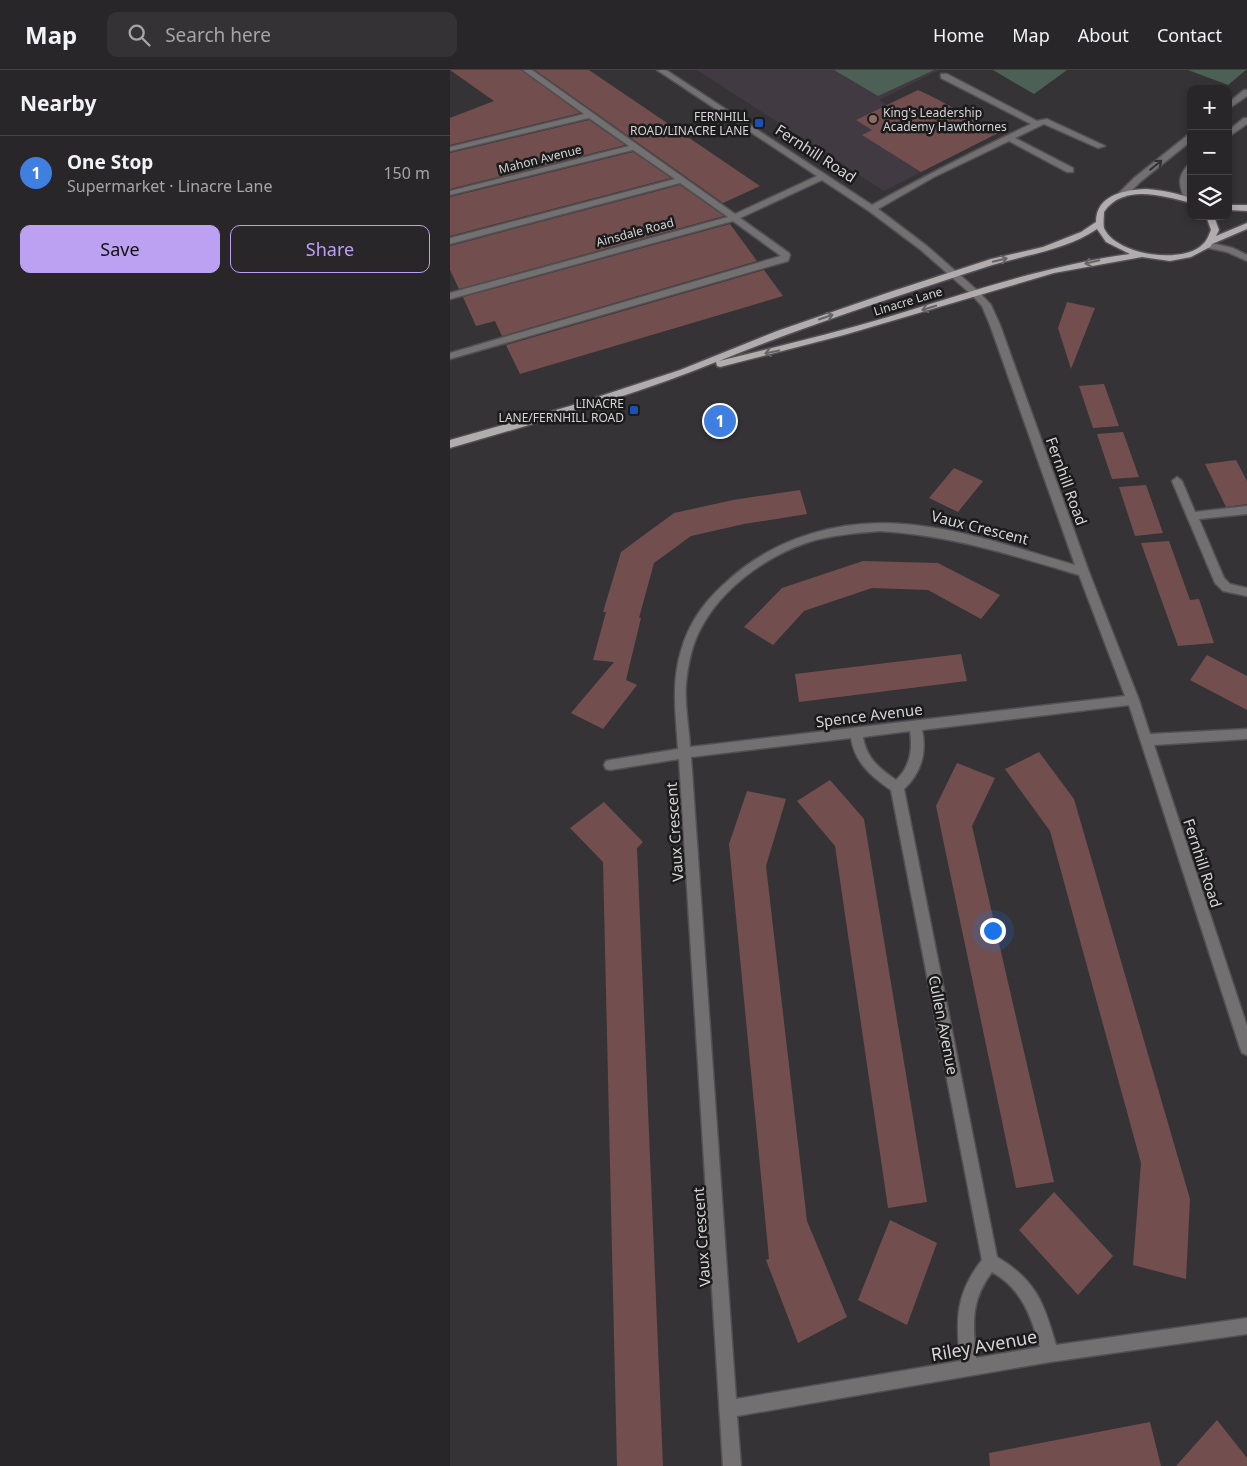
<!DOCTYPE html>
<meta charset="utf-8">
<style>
body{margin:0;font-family:"Noto Sans",sans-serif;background:#343234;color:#f1f3f6}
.controls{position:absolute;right:15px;top:15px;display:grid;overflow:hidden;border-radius:10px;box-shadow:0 2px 8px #0003}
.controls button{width:45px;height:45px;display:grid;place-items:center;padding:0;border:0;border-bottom:1px solid #444345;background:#282628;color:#f1f3f6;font:25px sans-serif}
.you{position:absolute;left:542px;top:860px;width:18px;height:18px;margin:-12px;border:4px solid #fff;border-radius:50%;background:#1a73e8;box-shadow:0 0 0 8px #1a73e833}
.badge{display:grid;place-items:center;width:32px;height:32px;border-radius:50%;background:#bca0f2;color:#fff;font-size:16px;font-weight:700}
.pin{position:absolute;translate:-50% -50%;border:2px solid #fff;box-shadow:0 1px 5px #0006}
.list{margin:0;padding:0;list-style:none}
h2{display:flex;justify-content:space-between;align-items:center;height:65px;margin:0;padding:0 20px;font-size:21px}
h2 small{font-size:16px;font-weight:400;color:#a5a5a8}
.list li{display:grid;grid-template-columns:32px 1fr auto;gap:15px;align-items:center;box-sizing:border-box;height:75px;padding:0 20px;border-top:1px solid #444345}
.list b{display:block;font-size:19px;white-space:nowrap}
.list p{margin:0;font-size:16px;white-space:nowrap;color:#a5a5a8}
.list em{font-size:16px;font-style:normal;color:#a5a5a8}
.actions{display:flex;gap:10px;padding:15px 20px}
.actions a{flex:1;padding:11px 0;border:1px solid #bca0f2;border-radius:10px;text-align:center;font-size:18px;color:#bca0f2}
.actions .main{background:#bca0f2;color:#111}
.icon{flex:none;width:28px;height:28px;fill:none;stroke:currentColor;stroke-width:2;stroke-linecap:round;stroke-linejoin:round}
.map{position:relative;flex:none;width:797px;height:1396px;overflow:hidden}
header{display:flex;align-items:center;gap:30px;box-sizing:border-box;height:70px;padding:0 25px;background:#282628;border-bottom:1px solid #444345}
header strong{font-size:24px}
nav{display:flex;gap:28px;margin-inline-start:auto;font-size:18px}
.search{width:350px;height:45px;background:#343234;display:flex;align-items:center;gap:12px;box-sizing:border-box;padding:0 18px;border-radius:10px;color:#a5a5a8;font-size:19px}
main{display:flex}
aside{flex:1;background:#282628}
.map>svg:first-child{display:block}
</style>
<header>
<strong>Map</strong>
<div class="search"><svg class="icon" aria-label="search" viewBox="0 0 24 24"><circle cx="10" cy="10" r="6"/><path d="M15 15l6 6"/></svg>Search here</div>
<nav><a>Home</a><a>Map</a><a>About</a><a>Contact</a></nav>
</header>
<main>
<aside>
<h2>Nearby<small></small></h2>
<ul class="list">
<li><span class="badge" style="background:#3f7fe0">1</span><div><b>One Stop</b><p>Supermarket · Linacre Lane</p></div><em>150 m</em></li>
</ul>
<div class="actions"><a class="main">Save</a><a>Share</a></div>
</aside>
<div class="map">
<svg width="797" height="1396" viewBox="0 0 797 1396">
<rect width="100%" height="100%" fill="#363336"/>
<!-- built -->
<path fill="#413a42" d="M247 0H489L429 30 437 35 487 29 548 63 434 121Z"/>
<!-- green -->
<path fill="#4c6056" d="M384 0H484L428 26Z
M543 0H617L584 24Z
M738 0H796L778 15Z"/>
<!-- building -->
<path fill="#724f4e" d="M0 0H71L130 43 0 75V48L44 31Z
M85 0H139L310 116 273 133Z
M468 20 487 29 548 63 471 102 412 65 422 60 406 50Z
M139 50 175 75 0 119V83Z
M183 82 221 108 0 166V127Z
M230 115 274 146 9 219 0 200V176Z
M280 154 307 191 52 266 45 251 26 256 13 227Z
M314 200 333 226 70 304 56 275Z
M617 232 645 238 621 299 608 258Z
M654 314 669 356 643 358 629 316Z
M673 362 689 407 662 409 647 364Z
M786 390 797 411V434L776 437 755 394Z
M504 398 533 411 508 442 479 428Z
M696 415 713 463 685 466 669 417Z
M350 420 357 444 294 454 241 466 204 493 189 548H191L176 610 187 615 153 659 121 643 164 592 143 590 156 542H153L171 482 224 443 283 430Z
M719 471 740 530 749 529 764 573 728 576 691 473Z
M413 491 488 493 550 525 531 549 478 520 422 518 354 541 323 575 294 557 332 518Z
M511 584 517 611 349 632 345 604Z
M757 585 797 606V640L740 610Z
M589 682 624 729 740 1129 736 1209 683 1195 691 1093 600 761 555 699Z
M507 693 545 708 522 756 604 1112 566 1118 486 736Z
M380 710 414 749 477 1132 438 1138 385 776 347 731Z
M297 721 336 729 316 796 357 1151 397 1247 348 1273 316 1190 319 1189 279 774Z
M154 732 193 772 187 778 213 1396H167L153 792 120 758Z
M604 1122 663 1186 628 1225 569 1160Z
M440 1150 487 1173 457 1255 408 1230Z
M767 1350 797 1388V1396H726Z
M700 1352 711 1396H540L539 1383Z"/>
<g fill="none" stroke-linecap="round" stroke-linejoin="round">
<!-- minor casing -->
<g stroke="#535053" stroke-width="3">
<path id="minor" d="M73 0H82L285 144 367 106 207 0H216L422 135C474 106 528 79 581 54L491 8V4H497L587 51 597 49 655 76 648 78 594 54 565 68 623 98V102H617L559 71 484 107 428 139 477 176 528 221 541 235 550 255 639 502 689 630 700 664 797 659V669L704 675 797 956V985L792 983 790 978 679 635 472 660C477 683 471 703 454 719L547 1187C586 1210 594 1233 606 1275L797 1248V1264L600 1292 287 1346 291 1396H273L229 689 160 700 156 699 154 695 156 691 160 690 228 679C226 646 221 614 231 581 238 555 253 533 273 515 324 466 394 447 464 455 519 461 572 480 625 495L540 255 532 236 522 225 471 180 419 141 372 110 290 148 339 183 340 185 338 191 0 289V283L331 186 283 151 0 229V223L278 147 230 113 0 174V168L225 109 183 80 0 125V121L179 76 139 48 0 81V77L134 44ZM430 461C500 465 562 485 629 505L675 626 240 677C239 656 234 633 236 613 238 594 242 574 251 558 272 518 316 486 359 472 382 465 406 463 430 461ZM460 661C463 680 460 697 446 710 430 699 416 688 413 667ZM401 668C405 693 422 707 441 720L532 1190C505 1224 506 1250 510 1291L286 1329 241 687ZM542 1202C572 1219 581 1246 590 1277L526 1288C523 1254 520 1231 542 1202Z
M794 20H797V26L778 39V33Z
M794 48H797V54L778 67V61Z
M738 65H741V71L690 112 675 127H669V123L684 108Z
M738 95H741L737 113 741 132H739L735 130C729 116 727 107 738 95Z
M757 172 783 178 797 185V191L777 182 754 177V173Z
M727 407 732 411 745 442 797 436V444L749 449 774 508 780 514 797 518V526L773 521 765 513 722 411Z"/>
</g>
<!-- major casing -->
<g stroke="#535053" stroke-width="3">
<path id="major" d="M696 119C712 120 726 123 741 128V133C714 126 673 113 654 142 654 146 653 154 654 158 665 185 734 195 753 174 757 171 759 164 761 160L756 146H764L769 160 766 166 797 153V159L762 174 760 177 741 187 720 191 692 187 604 203 394 265 270 297 267 296 266 292C180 327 89 352 0 378V370L120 336 230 300 327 261 440 222 541 189 593 177 631 162 646 152C646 125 674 120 696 119ZM647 159 656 172 680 184C597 195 518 223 438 247 382 264 325 277 269 291 355 256 444 227 533 198 571 185 613 182 647 159Z
M778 135H797V141L778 140Z"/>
</g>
<!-- minor -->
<use href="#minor" fill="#737071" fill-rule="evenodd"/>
<!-- major -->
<use href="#major" fill="#b1acad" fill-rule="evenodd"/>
</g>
<!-- one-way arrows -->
<defs><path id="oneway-shaft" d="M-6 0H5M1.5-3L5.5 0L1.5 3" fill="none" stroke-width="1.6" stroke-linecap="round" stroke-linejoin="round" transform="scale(1.25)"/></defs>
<use stroke="#323031" href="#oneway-shaft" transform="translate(706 95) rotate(-39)"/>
<g stroke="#666464">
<use href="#oneway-shaft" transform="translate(550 190) rotate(-14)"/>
<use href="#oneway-shaft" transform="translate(642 192) rotate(167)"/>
<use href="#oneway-shaft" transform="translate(479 238) rotate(163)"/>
<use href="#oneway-shaft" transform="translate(376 247) rotate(-19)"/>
<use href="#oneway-shaft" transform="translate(322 282) rotate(168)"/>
</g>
<!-- markers -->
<circle fill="#8d6e63" stroke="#1c1b1c" stroke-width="2" cx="423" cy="49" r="5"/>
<g fill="#1a4fb4" stroke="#1c1b1c" stroke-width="2">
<rect x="304" y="48" width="10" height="10" rx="2.5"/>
<rect x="179" y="335" width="10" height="10" rx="2.5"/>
</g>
<g text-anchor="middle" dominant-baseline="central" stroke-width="5" stroke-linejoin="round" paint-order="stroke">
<!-- far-poi labels -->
<g font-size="12" fill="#d6d4d6" stroke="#1c1b1c" text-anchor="end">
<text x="433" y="42" text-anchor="start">King's Leadership<tspan x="433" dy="14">Academy Hawthornes</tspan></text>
<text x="299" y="46">FERNHILL<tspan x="299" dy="14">ROAD/LINACRE LANE</tspan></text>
<text x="174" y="333">LINACRE<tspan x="174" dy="14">LANE/FERNHILL ROAD</tspan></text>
</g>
<!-- far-street labels -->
<g font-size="12" fill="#d6d4d6" stroke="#1c1b1c">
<text transform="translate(90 89) rotate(-14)">Mahon Avenue</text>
<text transform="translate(185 162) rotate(-15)">Ainsdale Road</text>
<text transform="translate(458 231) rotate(-17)">Linacre Lane</text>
</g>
<!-- street labels -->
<g font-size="15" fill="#d6d4d6" stroke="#1c1b1c">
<text transform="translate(366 83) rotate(33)">Fernhill Road</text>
<text transform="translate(617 411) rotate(70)">Fernhill Road</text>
<text transform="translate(530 457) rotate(14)">Vaux Crescent</text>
<text transform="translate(419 645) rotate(-7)">Spence Avenue</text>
<text transform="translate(224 762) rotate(-94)">Vaux Crescent</text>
<text transform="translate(753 793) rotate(72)">Fernhill Road</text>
<text transform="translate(494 955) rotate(79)">Cullen Avenue</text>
<text transform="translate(251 1167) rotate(-94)">Vaux Crescent</text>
</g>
<!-- near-street labels -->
<g font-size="18" fill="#d6d4d6" stroke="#1c1b1c">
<text transform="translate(534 1275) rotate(-10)">Riley Avenue</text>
</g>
</g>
</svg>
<div class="controls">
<button>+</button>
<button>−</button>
<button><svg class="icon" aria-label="layers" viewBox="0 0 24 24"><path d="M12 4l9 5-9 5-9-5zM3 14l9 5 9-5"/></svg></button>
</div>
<div class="you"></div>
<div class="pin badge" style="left:270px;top:351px;background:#3f7fe0">1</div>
</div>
</main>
